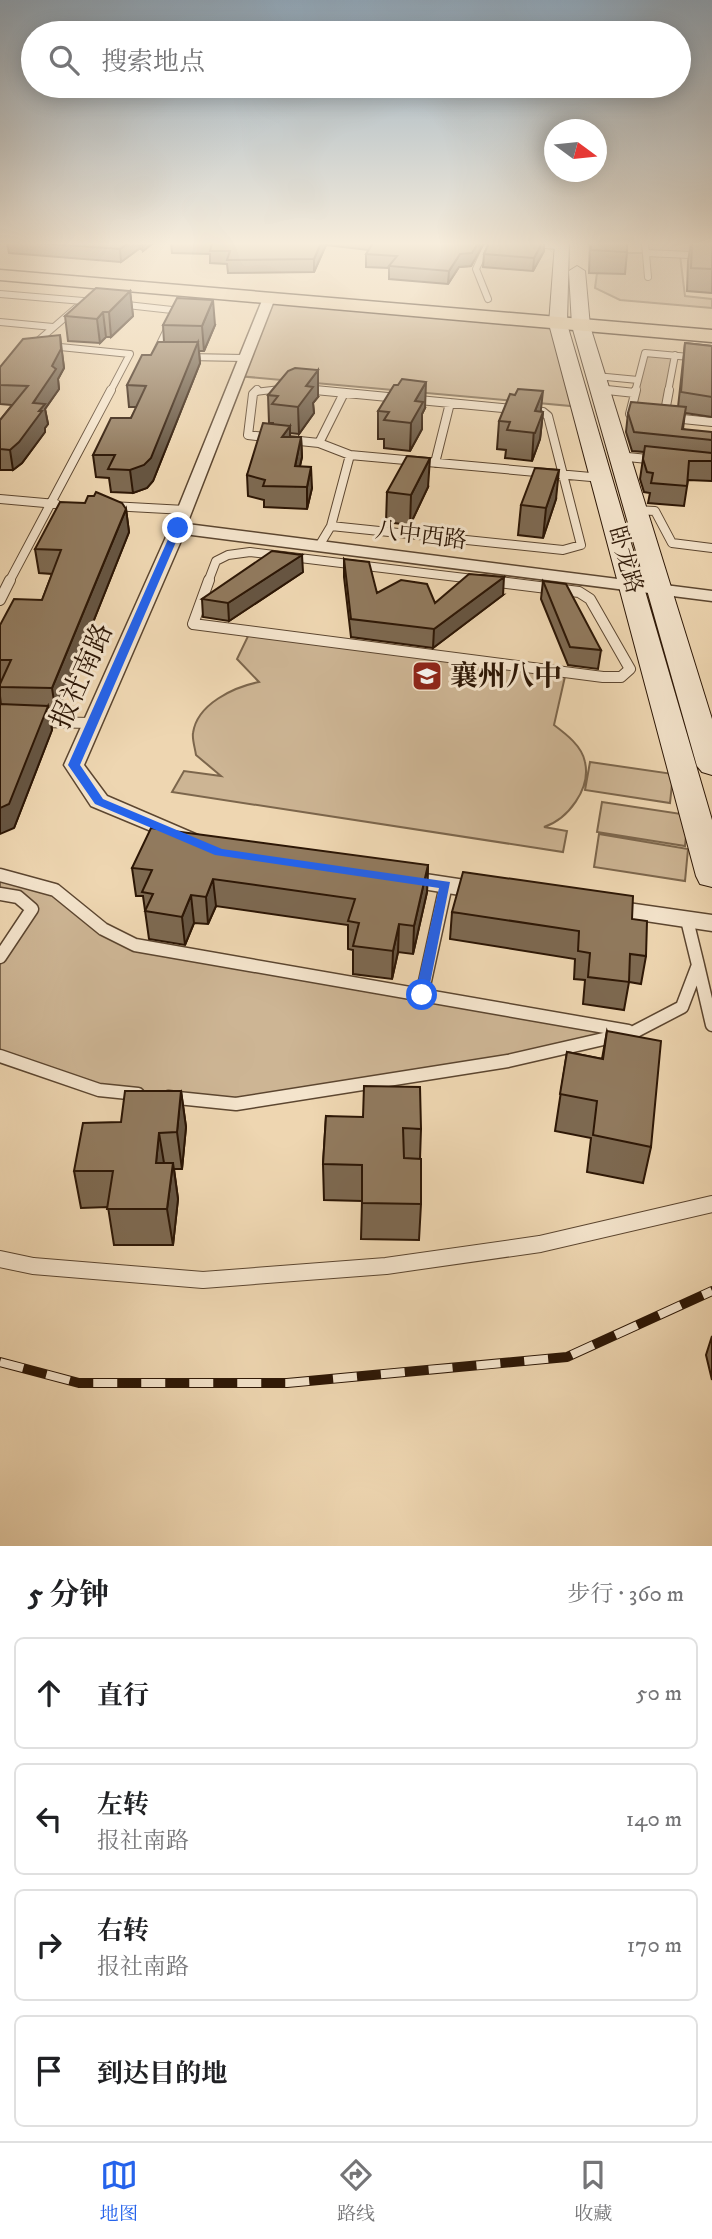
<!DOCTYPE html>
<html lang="zh">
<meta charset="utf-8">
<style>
body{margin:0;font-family:"IM FELL DW Pica","Noto Serif SC",serif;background:#f6f6f6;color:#202124}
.compass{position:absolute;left:544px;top:119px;width:63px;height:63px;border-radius:50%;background:#fff;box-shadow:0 4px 18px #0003;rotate:105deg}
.stop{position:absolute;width:21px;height:21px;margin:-16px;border:5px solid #2563eb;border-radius:50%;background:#fff}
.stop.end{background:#2563eb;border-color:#fff;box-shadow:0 2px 7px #0008}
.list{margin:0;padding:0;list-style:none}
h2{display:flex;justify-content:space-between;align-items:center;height:91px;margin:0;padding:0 28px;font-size:30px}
h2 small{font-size:23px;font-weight:400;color:#757577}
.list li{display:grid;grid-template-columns:46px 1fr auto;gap:21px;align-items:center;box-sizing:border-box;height:112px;margin:0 14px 14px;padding:0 14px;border:2px solid #e0e0e0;border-radius:10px}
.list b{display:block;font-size:26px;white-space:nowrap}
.list p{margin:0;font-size:23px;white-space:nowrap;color:#757577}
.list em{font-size:23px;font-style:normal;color:#757577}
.icon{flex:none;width:38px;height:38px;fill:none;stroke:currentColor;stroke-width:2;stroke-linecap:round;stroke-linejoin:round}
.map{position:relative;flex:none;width:712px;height:1546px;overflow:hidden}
.search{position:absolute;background:#fff;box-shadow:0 4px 18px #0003;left:21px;right:21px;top:21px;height:77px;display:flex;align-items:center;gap:18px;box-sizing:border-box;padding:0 24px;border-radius:38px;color:#757577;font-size:26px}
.sheet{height:595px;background:#fff}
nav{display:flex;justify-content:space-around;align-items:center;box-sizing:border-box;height:98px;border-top:2px solid #e0e0e0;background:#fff;font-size:19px;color:#757577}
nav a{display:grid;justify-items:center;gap:4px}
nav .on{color:#2563eb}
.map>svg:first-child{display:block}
</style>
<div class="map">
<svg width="712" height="1546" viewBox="0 0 712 1546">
<rect width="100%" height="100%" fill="#eed6b1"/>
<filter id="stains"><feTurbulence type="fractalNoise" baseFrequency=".00286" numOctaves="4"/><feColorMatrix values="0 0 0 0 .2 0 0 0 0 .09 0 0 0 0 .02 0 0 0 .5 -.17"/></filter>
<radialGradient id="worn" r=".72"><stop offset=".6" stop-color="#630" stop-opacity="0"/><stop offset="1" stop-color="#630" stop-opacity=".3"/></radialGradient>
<!-- green -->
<path fill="#cdb594" stroke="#7c664c" stroke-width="2" d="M645 243H712V256L680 255 685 296 712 299V308L620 300 595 288 597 273 624 253H645Z
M269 298 558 324 582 407 238 376Z
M645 353 675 355 664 417 630 414Z
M250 632 566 672 554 725C566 734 582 746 585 762 591 789 568 819 544 827L567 831 563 852 172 792 184 771 221 776 196 755C195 748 192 739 193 733 197 704 234 687 259 682L237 659Z
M590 762 673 774 670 803 585 790Z
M602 802 688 815 685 846 597 832Z
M599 834 688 849 685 881 594 867Z
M0 875 55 890 135 945 634 1032 508 1061 236 1104 99 1090 0 1056V957L32 909 0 894Z"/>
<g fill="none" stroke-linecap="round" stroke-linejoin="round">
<!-- lane-far4 casing -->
<g stroke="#5c4630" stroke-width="8">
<path id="lane-far4" d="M488 243 476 269 488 299
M519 243 558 246
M645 243 648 277
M646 253 712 256
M0 294 95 302
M118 304 172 310 173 317 155 354
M0 322 53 327
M32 346 76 308
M50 346 130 354 110 392
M185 357 245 358
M596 376 638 380
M305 389 333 392
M599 389 623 392
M255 392 289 388
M635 392 645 353 712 359
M668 392 675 355"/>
</g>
<!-- lane-far3 casing -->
<g stroke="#5c4630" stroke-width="10">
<path id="lane-far3" d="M257 390 253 394 248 435 274 438
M315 390 543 412 548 416 581 545 563 550 331 526
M607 390 635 393
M633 414H630L636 390
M664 417 669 390
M673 418 712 422
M290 440 319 443 350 455 602 478
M319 443 344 393
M618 456 657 460
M435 463 450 403
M0 499 56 504
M111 506 185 510
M634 510 655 511 672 543 712 548
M319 546 331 526 350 455
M9 582 111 390
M208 582 216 561 228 555 250 552 498 582"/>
</g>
<!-- lane-far2 casing -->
<g stroke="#5c4630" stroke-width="12">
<path id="lane-far2" d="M209 580 193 624 603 677H621L630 669 590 599 579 592 483 580
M0 600 10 580
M39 722 92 723"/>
</g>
<!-- lane-far1 casing -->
<g stroke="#5c4630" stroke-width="15">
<path id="lane-far1" d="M0 875 55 890 103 929 135 945 628 1031
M0 894 18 897 32 909 0 957
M698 965 712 1025
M422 995 446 885
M0 1056 99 1090 138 1094
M168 1097 236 1104 508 1061 634 1032 682 1007 698 965 687 920"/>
</g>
<!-- lane casing -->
<g stroke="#5c4630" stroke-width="18">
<path id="lane" d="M0 1259 33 1266 203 1280 386 1266 540 1244 712 1204"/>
</g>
<!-- street casing -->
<g stroke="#5c4630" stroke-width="3">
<path id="street" d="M269 295 275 298 187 524 712 591V601L184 534 84 765 107 796 200 836 203 841 200 846 192 848 91 806 64 765 170 528 263 298Z
M399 870 485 883 493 885 497 891 493 897 485 899 391 884 387 878 391 872Z
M607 900 712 915V931L599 914 595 908 599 902Z"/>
</g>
<!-- secondary casing -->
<g stroke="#2c1605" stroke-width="2">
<path id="secondary" d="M555 243H569L567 324 712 820V887L700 884 696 876 549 324Z
M577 266 585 271 590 326 712 719V775L702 772 697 766 572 326 569 271Z"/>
</g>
<!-- primary casing -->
<g stroke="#2c1605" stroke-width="3">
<path id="primary" d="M0 270 712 330V342L0 280Z"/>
</g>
<!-- lane-far4 -->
<use href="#lane-far4" stroke="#f4e4cc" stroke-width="6"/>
<!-- lane-far3 -->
<use href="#lane-far3" stroke="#f4e4cc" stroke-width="8"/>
<!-- lane-far2 -->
<use href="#lane-far2" stroke="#f4e4cc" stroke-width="10"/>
<!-- lane-far1 -->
<use href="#lane-far1" stroke="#f4e4cc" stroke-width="12"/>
<!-- lane -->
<use href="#lane" stroke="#f4e4cc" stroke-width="16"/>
<!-- street -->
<use href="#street" fill="#f4e4cc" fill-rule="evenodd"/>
<!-- secondary -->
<use href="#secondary" fill="#f4e4cc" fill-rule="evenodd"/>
<!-- primary -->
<use href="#primary" fill="#eed6b1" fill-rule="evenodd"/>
<!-- rail casing -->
<g stroke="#2c1605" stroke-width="10">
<path id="rail" d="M0 1362 79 1383H287L567 1357 712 1291"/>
</g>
<!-- rail -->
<use href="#rail" stroke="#f4e4cc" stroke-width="8" stroke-dasharray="24" stroke-linecap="butt"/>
</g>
<!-- wall -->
<path fill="#7d6951" stroke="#2c1605" stroke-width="2" d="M7 243H153L143 251 140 248 121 262 9 253Z
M171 243H484L471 266 459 267 448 284 389 279V268L366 267V254L369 250 326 245 314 272 228 273 227 264 210 263V254L172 253Z
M489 243H544V251L533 271 483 267 484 254Z
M590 243H627V252L625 274 589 273Z
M691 243H712V293L687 291 688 261Z
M130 291 133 316 111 337H106L100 343 68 341 65 316Z
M163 325H215L204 351H199L200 363 153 481 147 488 133 493 111 492 109 478 96 477 93 455 131 418 137 407H129L127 385 151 355 164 342Z
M685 343 712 346V417L685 413 683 429 712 440V481L688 480 684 506 648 503 650 493 644 492 640 479 644 452 632 451 626 432 628 413 678 407Z
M62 353 64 368 58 379 59 389 45 409 48 424 45 428V432L22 463 13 470H0V420L12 405 0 404V367Z
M268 395 318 397 313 403 314 413 299 434 290 433V437H301L302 457 300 466 312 488 307 509 264 507V500L248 496 247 475 273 424V423H269Z
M425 408 422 414V429L410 451 384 448V439H378V411Z
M541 411 543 412 540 439 532 461 505 458 506 450 497 449 499 421Z
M428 487 410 525 386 522 387 492Z
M556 499 543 538 518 535 521 505Z
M126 509 129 532 56 715H50L52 730 14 828 0 696V625L42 600 52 574 39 573 35 549Z
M344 559 377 593 435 603 503 595 433 648 351 637 344 577Z
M303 572 229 621 203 617 202 599Z
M543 581 601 650 598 669 568 665 541 599Z
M428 865 427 892 413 954 398 952 392 979 353 974V950L348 949V925L216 906 208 924 194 923 185 945 149 939 143 896H136L132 868Z
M452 912 632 919 646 956 641 984 629 982 624 1010 583 1004 585 980 574 979 575 959 450 939Z
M607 1031 651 1147 643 1183 587 1172 591 1138 555 1131 567 1052 602 1059Z
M181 1091 186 1127 182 1169H174L178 1199 173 1245H114L108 1207 81 1208 74 1171 121 1122Z
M326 1116 421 1129 420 1159 421 1204 419 1240 361 1239 362 1201 324 1200 323 1164Z
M712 1336V1380L706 1355Z"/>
<!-- shaded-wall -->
<path fill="#665542" stroke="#2c1605" stroke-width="2" d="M128 243H139L140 248 121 262 120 249Z
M142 243H153L143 251Z
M321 243H326V245L314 272V259Z
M478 243H484L471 266 459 267 448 284 449 271 460 254Z
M542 243H544V251L533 271 534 258Z
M130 291 133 316 111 337 109 312Z
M213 300 215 325 204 351 202 326Z
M103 312 106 337 100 343 97 319Z
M60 335 64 368 58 379 59 389 45 409 48 424 45 428V432L22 463 13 470 10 450 52 366Z
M198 342 200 363 153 481 147 488 133 493 130 470Z
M318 370V397L313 403 314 413 299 434 298 407 306 386Z
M426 382 425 408 422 414V429L410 451 411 423 415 401Z
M543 391 540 418 543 412 540 439 532 461 535 411Z
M290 426V446L282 437Z
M301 437 302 457 295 487V466Z
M430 458 428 487 410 525 411 495Z
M311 467 312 488 307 509V487Z
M559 470 556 499 543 538 546 508Z
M126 509 129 532 56 715 52 688Z
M302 555 303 572 229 621 228 603Z
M504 577 503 595 433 648 434 629Z
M48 706 52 730 14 828 0 834V808Z
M428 865 427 892 413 954 414 926Z
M213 879 216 906 208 924 206 897Z
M191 895 194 923 185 945 182 917Z
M399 924 398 952 392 979 393 951Z
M181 1091 186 1127 182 1169 177 1132Z
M159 1133 165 1169 156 1163Z
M173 1163 178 1199 173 1245 167 1209Z"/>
<!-- building -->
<path fill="#917a5e" stroke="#2c1605" stroke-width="2" d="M34 243H128L120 249Z
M212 243H321L314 259 227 260 230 251H210Z
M373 243H478L472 253 460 254 449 271 389 266 397 256 366 254Z
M489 243H542L534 258 484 254Z
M591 243H627V252L591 250Z
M692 243H712V269L691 268Z
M96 288 130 291 109 312H103L97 319 65 316Z
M177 298 213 300 202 326 163 325Z
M60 335 61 349 52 366 56 369 33 403 45 404 39 411H42L19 442 10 450 0 449V420L28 386 0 385V367L23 339Z
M158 342H198L151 458 144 465 130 470 108 469 115 455H93L111 418H131L146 386 127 385 142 355H151Z
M685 343 712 346V397L681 392Z
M295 368 318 370 306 386 313 387 298 407 272 404 278 396 268 395 288 371Z
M402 379 426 382 415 401 423 402 411 423 384 420 389 412 378 411 394 385H398Z
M518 389 543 391 535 411 543 412 535 433 507 430 510 422 499 421 510 394 515 395Z
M631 402 686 407 682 429 712 432V440L634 432 628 413Z
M263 423 290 426 282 437H301L295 466 311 467 307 487 263 486 265 480 247 475Z
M645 446 712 453V461H689L687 486 651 483 653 473 647 472 643 459Z
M407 456 430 458 411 495 387 492Z
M535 468 559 470 546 508 521 505Z
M96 492 122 503 126 509 52 688 0 687V684L11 660H0V625L14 599 42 600 61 550 35 549 60 502 85 503 88 496H94Z
M272 551 302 555 228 603 202 599Z
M344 559 369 562 377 593 401 580 427 584 435 603 469 574 504 577 434 629 351 619Z
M543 581 566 584 601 650 570 647Z
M0 704 48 706 9 804 0 808Z
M151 828 428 865 414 926 399 924 393 951 353 946 359 923 348 921 355 899 213 879 206 897 191 895 182 917 145 911 153 894 142 892 152 870 132 868Z
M463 872 633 896 632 919 647 921 646 956 630 954 629 982 588 977 590 953 578 951 579 931 452 912Z
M607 1031 661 1041 651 1147 593 1135 597 1101 560 1094 567 1052 603 1059Z
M364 1086 420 1087 421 1129 403 1128 404 1158 421 1159V1204L362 1203V1165L323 1164 326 1116 363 1117Z
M125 1091H181L177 1132 159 1133 156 1163H173L167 1209H107L113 1171H74L83 1123 121 1122Z"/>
<!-- sky -->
<linearGradient id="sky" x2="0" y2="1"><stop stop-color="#90a8bb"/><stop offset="0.53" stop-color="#f7eddc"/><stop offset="1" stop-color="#f7eddc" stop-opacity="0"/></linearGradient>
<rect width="712" height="459" fill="url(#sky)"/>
<!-- route -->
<path fill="#2563eb" d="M178 525 182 528 80 765 103 799 222 849 450 882 427 999 422 1000 415 995 439 888 215 855 95 804 68 765 173 528Z"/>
<!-- icons -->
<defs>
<g id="school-square" transform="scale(1.575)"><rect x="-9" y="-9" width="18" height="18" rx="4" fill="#8f2418" stroke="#f4e4cc"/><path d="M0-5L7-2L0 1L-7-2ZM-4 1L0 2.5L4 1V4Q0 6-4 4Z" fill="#fff"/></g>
</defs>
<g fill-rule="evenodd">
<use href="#school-square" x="427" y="676"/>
</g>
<g text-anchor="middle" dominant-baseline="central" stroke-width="6" stroke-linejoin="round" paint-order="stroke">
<!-- far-street labels -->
<g font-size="23" fill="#2c1605" stroke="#f4e4cc">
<text transform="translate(421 536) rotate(7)">八中西路</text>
<text transform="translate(625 560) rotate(74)">卧龙路</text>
</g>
<!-- street labels -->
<g font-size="28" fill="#2c1605" stroke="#f4e4cc">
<text transform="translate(82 676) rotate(-66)">报社南路</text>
</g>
<!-- poi labels -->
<g font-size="28" font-weight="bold" fill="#2c1605" stroke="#f4e4cc" text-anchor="start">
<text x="450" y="676">襄州八中</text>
</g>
</g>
<rect width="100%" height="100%" filter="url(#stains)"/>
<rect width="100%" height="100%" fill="url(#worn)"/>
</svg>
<svg class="compass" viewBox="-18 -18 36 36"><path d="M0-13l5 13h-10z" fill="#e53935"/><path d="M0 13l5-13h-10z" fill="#757577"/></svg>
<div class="stop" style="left:422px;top:995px"></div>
<div class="stop end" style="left:178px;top:528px"></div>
<div class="search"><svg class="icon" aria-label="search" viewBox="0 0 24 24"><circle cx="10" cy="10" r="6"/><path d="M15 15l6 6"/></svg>搜索地点</div>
</div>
<section class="sheet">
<h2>5 分钟<small>步行 · 360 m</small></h2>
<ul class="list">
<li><svg class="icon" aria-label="ahead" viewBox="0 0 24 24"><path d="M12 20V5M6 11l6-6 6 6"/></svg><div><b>直行</b></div><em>50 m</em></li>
<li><svg class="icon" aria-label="left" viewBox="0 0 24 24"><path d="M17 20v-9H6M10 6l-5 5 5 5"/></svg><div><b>左转</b><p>报社南路</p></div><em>140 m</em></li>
<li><svg class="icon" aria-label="right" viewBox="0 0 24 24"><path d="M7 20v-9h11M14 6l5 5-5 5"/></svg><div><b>右转</b><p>报社南路</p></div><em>170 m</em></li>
<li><svg class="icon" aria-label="arrive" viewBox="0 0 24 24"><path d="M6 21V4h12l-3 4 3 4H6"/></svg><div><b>到达目的地</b></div></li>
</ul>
</section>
<nav>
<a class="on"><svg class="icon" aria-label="map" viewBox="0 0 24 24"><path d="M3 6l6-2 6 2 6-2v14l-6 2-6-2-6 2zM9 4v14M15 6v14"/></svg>地图</a>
<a><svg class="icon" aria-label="directions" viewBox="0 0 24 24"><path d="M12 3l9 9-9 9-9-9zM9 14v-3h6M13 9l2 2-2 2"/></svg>路线</a>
<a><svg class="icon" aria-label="saved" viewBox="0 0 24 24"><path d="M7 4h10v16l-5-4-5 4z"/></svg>收藏</a>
</nav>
